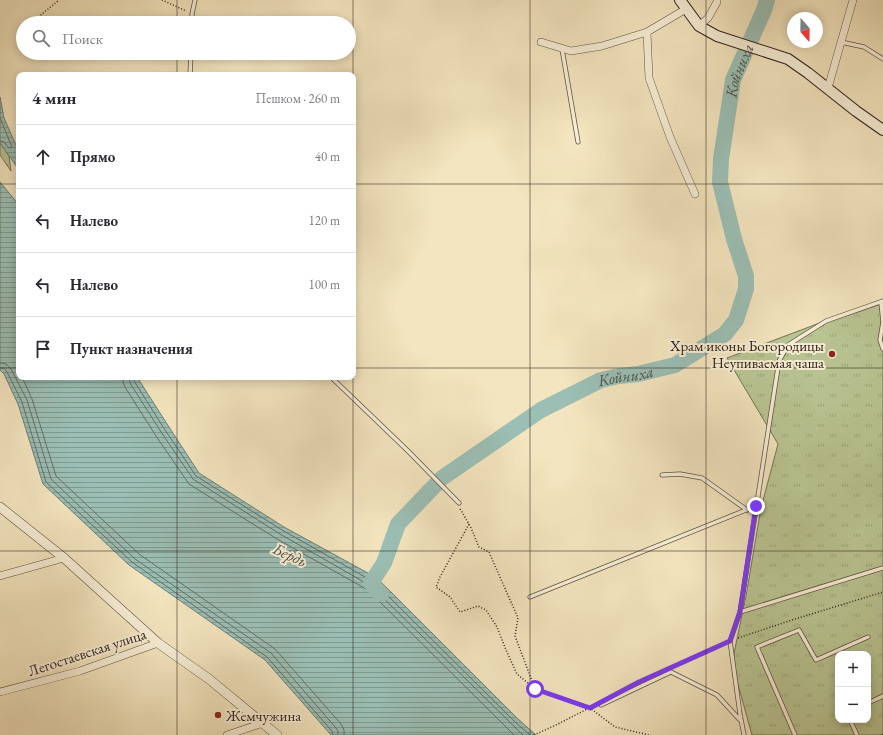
<!DOCTYPE html>
<html lang="ru">
<meta charset="utf-8">
<style>
body{margin:0;font-family:"EB Garamond",serif;background:#f7f7f7;color:#2b2b33}
.controls{position:absolute;right:12px;bottom:12px;display:grid;overflow:hidden;border-radius:8px;box-shadow:0 2px 10px #0003}
.controls button{width:36px;height:36px;display:grid;place-items:center;padding:0;border:0;border-bottom:1px solid #e1e1e2;background:#fff;color:#2b2b33;font:20px sans-serif}
.compass{position:absolute;left:787px;top:12px;width:36px;height:36px;border-radius:50%;background:#fff;box-shadow:0 2px 10px #0003;rotate:160deg}
.stop{position:absolute;width:12px;height:12px;margin:-9px;border:3px solid #7c3aed;border-radius:50%;background:#fff}
.stop.end{background:#7c3aed;border-color:#fff;box-shadow:0 1px 4px #0008}
.list{margin:0;padding:0;list-style:none}
h2{display:flex;justify-content:space-between;align-items:center;height:52px;margin:0;padding:0 16px;font-size:17px}
h2 small{font-size:13px;font-weight:400;color:#7c7c81}
.list li{display:grid;grid-template-columns:26px 1fr auto;gap:12px;align-items:center;box-sizing:border-box;height:64px;padding:0 16px;border-top:1px solid #e1e1e2}
.list b{display:block;font-size:15px;white-space:nowrap}
.list em{font-size:13px;font-style:normal;color:#7c7c81}
.icon{flex:none;width:22px;height:22px;fill:none;stroke:currentColor;stroke-width:2;stroke-linecap:round;stroke-linejoin:round}
.map{position:relative;flex:none;width:883px;height:735px;overflow:hidden}
.search{position:absolute;background:#fff;box-shadow:0 2px 10px #0003;left:16px;top:16px;width:340px;height:44px;display:flex;align-items:center;gap:10px;box-sizing:border-box;padding:0 14px;border-radius:22px;color:#7c7c81;font-size:15px}
.panel{position:absolute;background:#fff;box-shadow:0 2px 10px #0003;left:16px;top:72px;width:340px;height:308px;border-radius:8px}
.map>svg:first-child{display:block}
</style>
<div class="map">
<svg width="883" height="735" viewBox="0 0 883 735">
<defs>
<pattern id="grass-tufts" width="24" height="20" patternUnits="userSpaceOnUse"><rect width="24" height="20" fill="#b9c593"/><path d="M3 7l-1-3M5 7V3M7 7l1-3M15 17l-1-3M17 17v-4M19 17l1-3" fill="none" stroke="#9fa97e"/></pattern>
<pattern id="water-rules" width="6" height="5" patternUnits="userSpaceOnUse"><rect width="6" height="5" fill="#9bbfb5"/><path d="M0 2.5h6" fill="none" stroke="#7f9b92"/></pattern>
</defs>
<rect width="100%" height="100%" fill="#f3e5bf"/>
<filter id="stains"><feTurbulence type="fractalNoise" baseFrequency=".005" numOctaves="4"/><feColorMatrix values="0 0 0 0 .2 0 0 0 0 .09 0 0 0 0 .02 0 0 0 .5 -.17"/></filter>
<radialGradient id="worn" r=".72"><stop offset=".6" stop-color="#630" stop-opacity="0"/><stop offset="1" stop-color="#630" stop-opacity=".3"/></radialGradient>
<!-- grass -->
<path fill="url(#grass-tufts)" stroke="#747458" fill-rule="evenodd" d="M0 143 9 156 11 171 0 155Z
M883 299V735H752L732 663 746 596 761 508 778 444 727 358ZM838 654H868V720H838Z"/>
<!-- water -->
<path fill="url(#water-rules)" stroke="#6f8078" d="M0 97 4 118 19 152V170L0 143Z
M0 182 19 205V377H137L169 427 199 473 284 527 377 578 517 718 536 735H331L265 660 129 565 43 484 18 404 4 374 0 370Z"/>
<g fill="none" stroke-linecap="round" stroke-linejoin="round">
<!-- shore -->
<path stroke="#647068" stroke-width="1" d="M0 118 12 147 9 148 4 142 0 141
M0 363 6 364 11 369 27 400 51 479 135 559 271 653 336 728 338 731V735
M0 368H4L7 372 22 402 46 482 132 562 267 657 332 731 333 735
M22 377 32 399 56 476 139 554 275 649 341 724 344 730V735
M123 377V382L125 387 156 436 189 484 277 539 368 590 514 735
M129 377 130 383 161 432 193 479 280 534 371 586 523 735
M134 377V381L165 430 196 476 282 530 374 582 514 721 530 735"/>
<!-- river -->
<path stroke="#9bbfb5" stroke-width="16" id="s1" d="M381 594 371 583 384 563 398 524 442 478 541 410 601 380 619 376 638 374 675 365 725 334 736 320 746 289V276L734 239 720 182 721 159 733 80 764 10 767 0"/>
<!-- service casing -->
<g stroke="#5f5345" stroke-width="5">
<path id="service" d="M192 23V14L195 0
M841 42 864 47 883 59
M562 49 578 142
M190 75 191 53
M881 302 883 322 880 340 883 349
M331 377 408 451 459 503
M662 475 680 474 702 478 747 510
M530 597 756 506
M740 612 883 568
M868 703 883 696
M601 705 671 672 717 695 740 720
M850 720 857 735
M744 735 740 714 730 641 740 612 779 361 788 345 826 321 883 301
M795 735 757 647 799 630 816 660 868 637"/>
</g>
<!-- minor casing -->
<g stroke="#5f5345" stroke-width="8">
<path id="minor" d="M699 26 708 18 717 2V0
M647 32 649 78 670 137 695 194
M541 42 571 51 602 46 647 32 686 9
M828 88 853 0
M0 576 64 558
M0 692 80 671 158 643
M227 735 263 723"/>
</g>
<!-- tertiary casing -->
<g stroke="#5f5345" stroke-width="10">
<path id="tertiary" d="M0 507 64 558 158 643 209 679 277 735"/>
</g>
<!-- secondary casing -->
<g stroke="#2e221c" stroke-width="12">
<path id="secondary" d="M680 0 699 26 717 36 788 59 808 73 856 111 883 130"/>
</g>
<!-- path -->
<path stroke="#2e221c" stroke-width="1.5" stroke-dasharray="1 2" stroke-linecap="butt" d="M162 0 186 11
M36 19 59 0
M460 509 462 512 471 528 479 547 489 552 518 618 515 636 535 689 590 708 615 727 649 735
M469 524 440 577 436 587 450 597 460 612 478 606 486 610 497 627 506 650 517 674 534 688
M738 638 792 620 883 592
M674 667 723 644
M534 735 558 724 595 705
M882 735 883 734"/>
<!-- service -->
<use href="#service" stroke="#f7eed5" stroke-width="3.5"/>
<!-- minor -->
<use href="#minor" stroke="#f7eed5" stroke-width="7"/>
<!-- tertiary -->
<use href="#tertiary" stroke="#f7eed5" stroke-width="9"/>
<!-- secondary -->
<use href="#secondary" stroke="#f7eed5" stroke-width="10"/>
</g>
<g fill="none" stroke-linecap="round" stroke-linejoin="round">
<!-- route -->
<path stroke="#7c3aed" stroke-width="5" d="M535 689 590 708 639 682 730 641 740 612 756 506"/>
</g>
<!-- grid -->
<path fill="none" stroke="#2e221c" stroke-width="1" stroke-opacity="0.55" d="M177 0V23M353 0V735M530 0V735M706 0V735M177 53V75M0 184H19M353 184H883M0 368H19M353 368H883M177 377V735M0 551H883"/>
<!-- markers -->
<g fill="#8f2418" stroke="#f7eed5" stroke-width="1.5">
<circle cx="832" cy="354" r="4"/>
<circle cx="218" cy="715" r="4"/>
</g>
<g text-anchor="middle" dominant-baseline="central" stroke-width="4" stroke-linejoin="round" paint-order="stroke">
<!-- poi labels -->
<g font-size="15" fill="#2e221c" stroke="#f7eed5" text-anchor="end">
<text x="824" y="345">Храм иконы Богородицы<tspan x="824" dy="17">Неупиваемая чаша</tspan></text>
<text x="226" y="715" text-anchor="start">Жемчужина</text>
</g>
<!-- street labels -->
<g font-size="15" fill="#2e221c" stroke="#f7eed5">
<text transform="translate(87 652) rotate(-18)">Легостаевская улица</text>
</g>
<!-- water labels -->
<g font-size="16" font-style="italic" fill="#4f514a" stroke="#f7eed5">
<text stroke="none"><textPath href="#s1" startOffset="740">Койниха</textPath></text>
<text stroke="none"><textPath href="#s1" startOffset="356">Койниха</textPath></text>
<text transform="translate(290 555) rotate(25)">Бердь</text>
</g>
</g>
<rect width="100%" height="100%" filter="url(#stains)"/>
<rect width="100%" height="100%" fill="url(#worn)"/>
</svg>
<div class="controls">
<button>+</button>
<button>−</button>
</div>
<svg class="compass" viewBox="-18 -18 36 36"><path d="M0-13l5 13h-10z" fill="#e53935"/><path d="M0 13l5-13h-10z" fill="#7c7c81"/></svg>
<div class="stop" style="left:535px;top:689px"></div>
<div class="stop end" style="left:756px;top:506px"></div>
<div class="search"><svg class="icon" aria-label="search" viewBox="0 0 24 24"><circle cx="10" cy="10" r="6"/><path d="M15 15l6 6"/></svg>Поиск</div>
<section class="panel">
<h2>4 мин<small>Пешком · 260 m</small></h2>
<ul class="list">
<li><svg class="icon" aria-label="ahead" viewBox="0 0 24 24"><path d="M12 20V5M6 11l6-6 6 6"/></svg><div><b>Прямо</b></div><em>40 m</em></li>
<li><svg class="icon" aria-label="left" viewBox="0 0 24 24"><path d="M17 20v-9H6M10 6l-5 5 5 5"/></svg><div><b>Налево</b></div><em>120 m</em></li>
<li><svg class="icon" aria-label="left" viewBox="0 0 24 24"><path d="M17 20v-9H6M10 6l-5 5 5 5"/></svg><div><b>Налево</b></div><em>100 m</em></li>
<li><svg class="icon" aria-label="arrive" viewBox="0 0 24 24"><path d="M6 21V4h12l-3 4 3 4H6"/></svg><div><b>Пункт назначения</b></div></li>
</ul>
</section>
</div>
